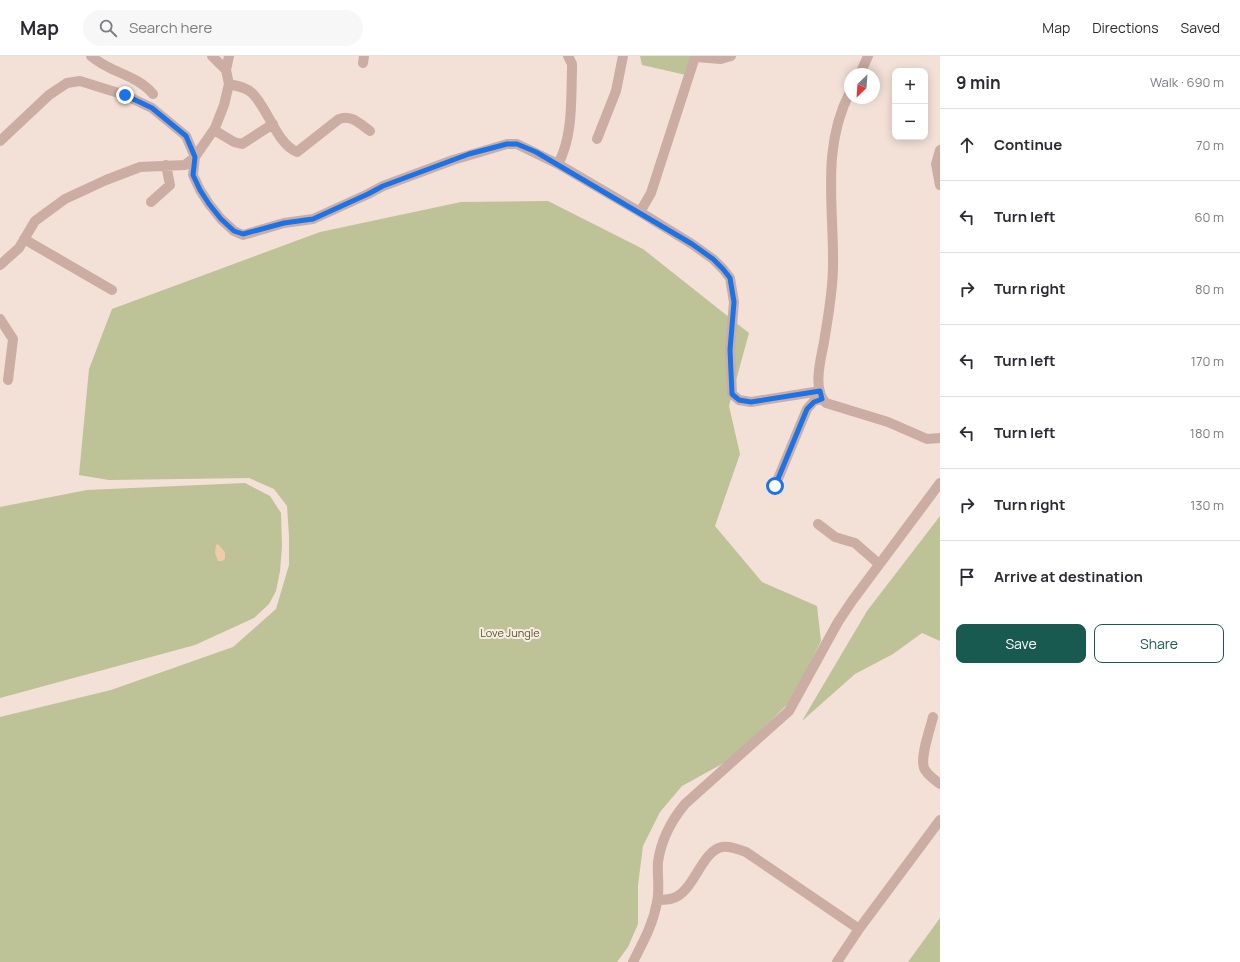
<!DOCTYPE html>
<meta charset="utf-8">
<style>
body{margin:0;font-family:Manrope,sans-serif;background:#f7f7f7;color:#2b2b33}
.controls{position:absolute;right:12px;top:12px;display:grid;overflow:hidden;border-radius:8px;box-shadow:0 2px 10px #0003}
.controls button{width:36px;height:36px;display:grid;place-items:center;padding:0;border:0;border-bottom:1px solid #e1e1e2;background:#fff;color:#2b2b33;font:20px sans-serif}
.compass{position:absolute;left:844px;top:12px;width:36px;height:36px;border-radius:50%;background:#fff;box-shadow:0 2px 10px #0003;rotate:205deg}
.stop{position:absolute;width:12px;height:12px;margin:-9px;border:3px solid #1a73e8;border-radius:50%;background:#fff}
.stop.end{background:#1a73e8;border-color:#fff;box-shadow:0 1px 4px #0008}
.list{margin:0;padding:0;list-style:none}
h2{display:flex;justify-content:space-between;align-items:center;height:52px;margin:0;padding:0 16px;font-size:17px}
h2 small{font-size:13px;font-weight:400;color:#7c7c81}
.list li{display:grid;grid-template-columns:26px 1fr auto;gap:12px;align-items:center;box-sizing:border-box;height:72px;padding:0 16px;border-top:1px solid #e1e1e2}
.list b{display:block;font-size:15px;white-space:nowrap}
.list em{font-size:13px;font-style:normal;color:#7c7c81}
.actions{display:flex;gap:8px;padding:12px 16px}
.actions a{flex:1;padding:9px 0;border:1px solid #185a50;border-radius:8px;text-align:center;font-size:14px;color:#185a50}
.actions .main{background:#185a50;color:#fff}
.icon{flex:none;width:22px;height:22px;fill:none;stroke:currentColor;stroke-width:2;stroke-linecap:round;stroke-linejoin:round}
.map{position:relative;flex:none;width:940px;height:906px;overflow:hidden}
header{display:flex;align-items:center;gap:24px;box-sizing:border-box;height:56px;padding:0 20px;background:#fff;border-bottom:1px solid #e1e1e2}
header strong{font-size:19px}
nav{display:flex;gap:22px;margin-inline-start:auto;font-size:14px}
.search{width:280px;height:36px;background:#f7f7f7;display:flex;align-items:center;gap:10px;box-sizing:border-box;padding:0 14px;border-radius:22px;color:#7c7c81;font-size:15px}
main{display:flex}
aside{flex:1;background:#fff}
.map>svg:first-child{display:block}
</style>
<header>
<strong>Map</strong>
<div class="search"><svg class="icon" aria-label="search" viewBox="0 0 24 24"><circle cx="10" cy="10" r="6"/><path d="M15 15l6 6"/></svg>Search here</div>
<nav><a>Map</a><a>Directions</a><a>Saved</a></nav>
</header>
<main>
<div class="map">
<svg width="940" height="906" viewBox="0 0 940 906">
<rect width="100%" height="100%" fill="#f3e0d7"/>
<!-- green -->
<path fill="#bdc297" d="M640 0H693L686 19 642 9Z
M548 145 643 193 749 277 729 350 740 398 715 470 762 526 817 550 821 585 792 644 731 703 682 730 660 756 643 790 638 829V868L628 891 617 906H0V661L111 634 233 591 276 553 289 509V480L287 450 274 433 249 422 109 424 79 419 89 313 112 253 320 176 461 146Z
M245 427 270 440 281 457 282 490 280 515 276 535 269 548 254 562 195 589 0 642V451L87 434Z
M940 460V585L922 577 893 598 855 618 802 665 867 555Z
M940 862V906H908Z"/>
<!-- sand -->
<path fill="#f1caab" d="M218 488 225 496V503L222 505H218L215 497 216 489Z"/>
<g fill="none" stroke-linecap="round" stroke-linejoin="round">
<!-- minor -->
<path stroke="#cbada3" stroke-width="10" d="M91 0C110 17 136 18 153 38
M212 0 226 14
M363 7 364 0
M860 18 868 0
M229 28C237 30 246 31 252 37 268 52 276 87 297 96L339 63C351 58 360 68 370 75
M850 36C821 92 834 150 833 210 833 235 828 261 824 286 821 303 812 333 826 347L888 366 927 383 940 382
M214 74 234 86 242 88 273 68
M597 83 616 35 623 0
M0 85 49 39 67 27 80 25 125 39 152 52 186 80 195 101 193 119 200 134 209 148 221 163 234 175 243 179 284 167 313 163 368 138 383 130 453 104 507 88H517L558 108 640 156 692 188 713 203 723 213 730 222 734 246 730 294 732 338 739 344 751 346 820 335
M940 94 936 108 940 129
M558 108C573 81 571 44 572 14V8L568 0
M151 146 170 129 166 109
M640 156 651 137 694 4 696 1 721 3 731 0
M24 183 112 234
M0 209 19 192 35 165 65 143 106 124 140 111 185 109 195 101 215 72 224 49 229 28 226 14 229 0
M0 263 13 283 8 324
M775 430 807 353 814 345 822 343
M818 468 835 481 855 487 879 508
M933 661C930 674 920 700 924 712 927 719 934 723 940 728
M658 844C664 844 670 844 676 841 694 833 703 794 722 791 730 790 738 793 746 796L859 873
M633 906C643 886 653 869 657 846 660 833 657 819 658 806 661 784 671 765 685 748L789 655 838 566 852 545 940 427
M837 906 859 873 940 764"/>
</g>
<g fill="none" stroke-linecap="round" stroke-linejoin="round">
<!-- route -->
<path stroke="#1a73e8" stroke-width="5" d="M125 39 152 52 186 80 195 101 193 119 200 134 209 148 221 163 234 175 243 178 284 167 313 163 368 138 383 130 469 98 507 88H517L536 96 692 188 713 203 723 213 730 222 734 246 730 294 732 338 739 344 751 346 820 335 822 343 814 346 807 353 775 430"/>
</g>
<g text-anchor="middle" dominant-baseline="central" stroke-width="4" stroke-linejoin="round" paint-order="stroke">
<!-- park labels -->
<g font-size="11" fill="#4f5628" stroke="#faebe4">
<text x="510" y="576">Love Jungle</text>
</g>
</g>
</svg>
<div class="controls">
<button>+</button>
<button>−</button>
</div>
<svg class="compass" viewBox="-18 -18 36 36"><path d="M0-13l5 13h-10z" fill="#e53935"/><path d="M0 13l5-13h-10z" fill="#7c7c81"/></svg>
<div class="stop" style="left:775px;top:430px"></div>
<div class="stop end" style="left:125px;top:39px"></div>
</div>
<aside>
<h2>9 min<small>Walk · 690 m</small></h2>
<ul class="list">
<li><svg class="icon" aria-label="ahead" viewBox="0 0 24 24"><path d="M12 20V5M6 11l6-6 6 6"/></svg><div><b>Continue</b></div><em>70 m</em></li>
<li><svg class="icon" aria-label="left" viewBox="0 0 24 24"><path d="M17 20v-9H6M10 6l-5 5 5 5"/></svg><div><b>Turn left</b></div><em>60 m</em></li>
<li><svg class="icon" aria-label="right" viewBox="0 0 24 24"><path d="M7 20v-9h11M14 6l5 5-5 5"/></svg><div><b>Turn right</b></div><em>80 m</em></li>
<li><svg class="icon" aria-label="left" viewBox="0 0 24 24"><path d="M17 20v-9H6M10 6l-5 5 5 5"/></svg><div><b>Turn left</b></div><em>170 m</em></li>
<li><svg class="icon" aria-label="left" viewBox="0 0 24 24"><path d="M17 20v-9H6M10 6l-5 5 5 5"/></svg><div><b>Turn left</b></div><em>180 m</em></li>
<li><svg class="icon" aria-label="right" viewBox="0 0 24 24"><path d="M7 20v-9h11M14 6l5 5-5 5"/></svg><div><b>Turn right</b></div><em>130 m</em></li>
<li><svg class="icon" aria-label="arrive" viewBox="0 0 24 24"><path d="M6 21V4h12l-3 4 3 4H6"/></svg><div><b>Arrive at destination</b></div></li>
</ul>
<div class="actions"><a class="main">Save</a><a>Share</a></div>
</aside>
</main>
